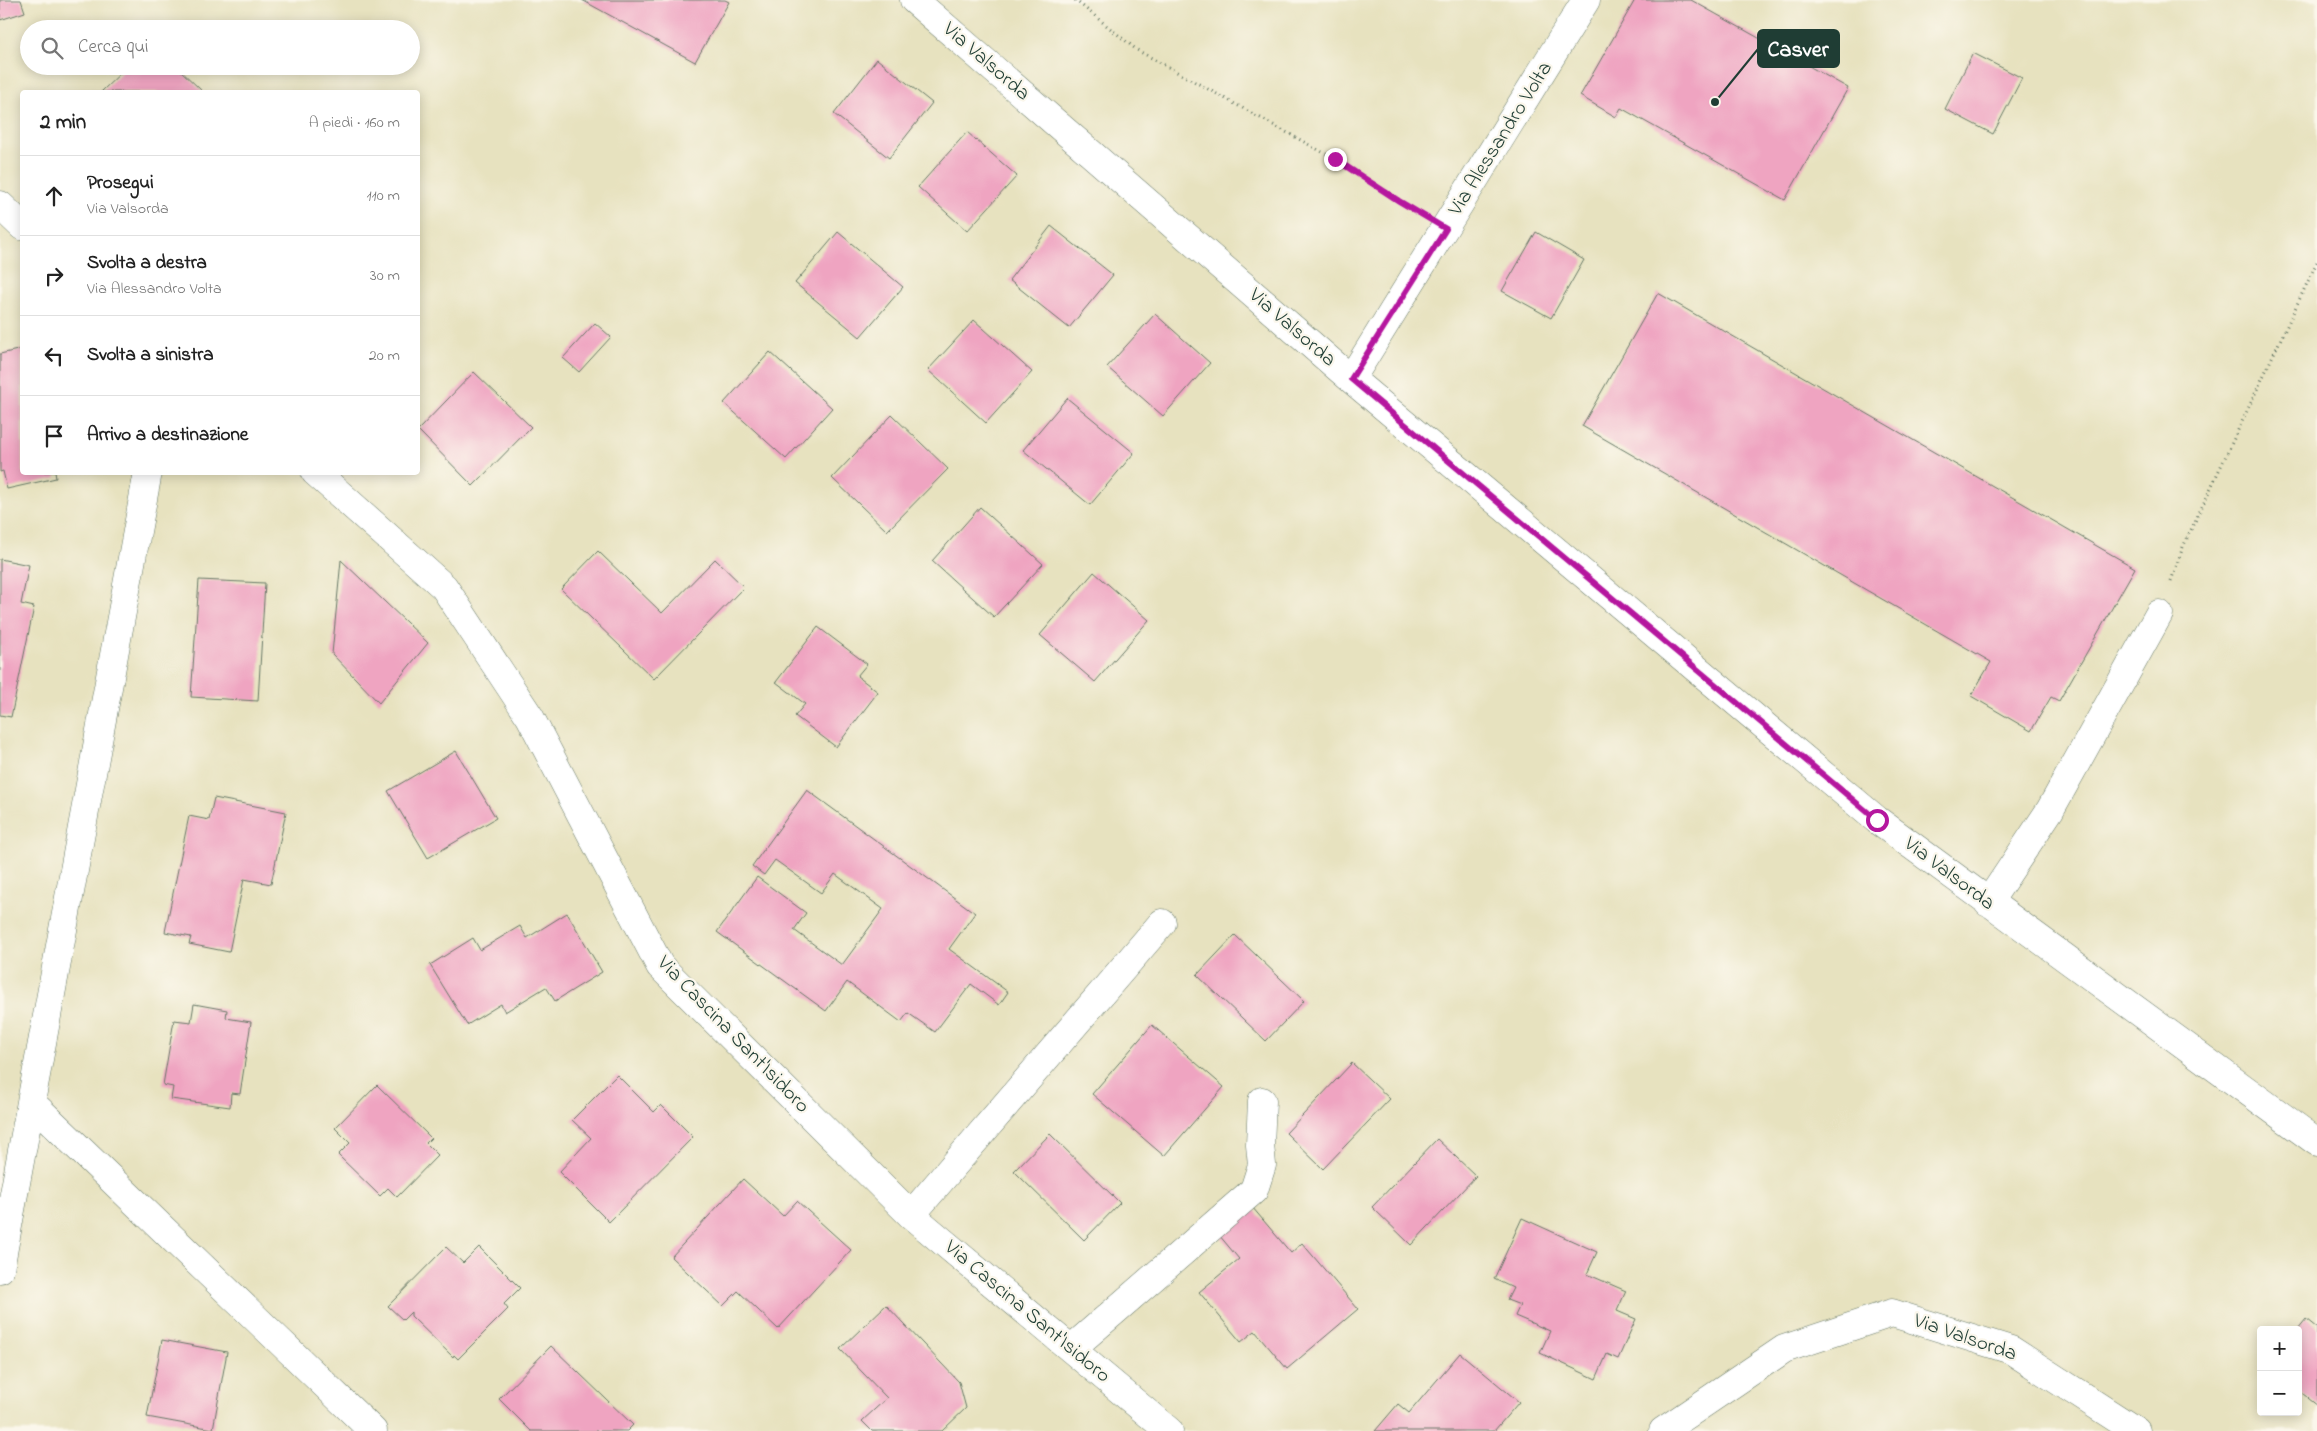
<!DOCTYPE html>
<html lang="it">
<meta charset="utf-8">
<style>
body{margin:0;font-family:"Indie Flower",sans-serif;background:#f2f2f2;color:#222}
.controls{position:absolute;right:15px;bottom:15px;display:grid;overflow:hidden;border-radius:5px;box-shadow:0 2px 12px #0003}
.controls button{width:45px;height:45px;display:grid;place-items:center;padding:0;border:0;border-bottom:1px solid #e0e0e0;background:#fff;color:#222;font:25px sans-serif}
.stop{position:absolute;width:15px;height:15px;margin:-11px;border:4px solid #b5179e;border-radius:50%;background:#fff}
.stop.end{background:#b5179e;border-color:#fff;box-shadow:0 1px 5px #0008}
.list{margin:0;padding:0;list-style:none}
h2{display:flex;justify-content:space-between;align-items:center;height:65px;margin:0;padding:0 20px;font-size:21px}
h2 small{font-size:16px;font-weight:400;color:#767676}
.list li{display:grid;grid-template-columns:32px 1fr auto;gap:15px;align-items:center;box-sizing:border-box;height:80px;padding:0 20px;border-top:1px solid #e0e0e0}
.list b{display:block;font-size:19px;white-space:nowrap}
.list p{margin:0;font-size:16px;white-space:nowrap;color:#767676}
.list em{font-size:16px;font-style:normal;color:#767676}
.icon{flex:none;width:28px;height:28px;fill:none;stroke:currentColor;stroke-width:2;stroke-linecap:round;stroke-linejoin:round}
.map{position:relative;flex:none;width:2317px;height:1431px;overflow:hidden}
.search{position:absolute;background:#fff;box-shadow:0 2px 12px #0003;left:20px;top:20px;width:400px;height:55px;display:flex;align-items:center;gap:12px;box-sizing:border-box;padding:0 18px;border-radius:28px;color:#767676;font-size:19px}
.panel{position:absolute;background:#fff;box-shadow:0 2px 12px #0003;left:20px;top:90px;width:400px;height:385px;border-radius:5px}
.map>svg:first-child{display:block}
</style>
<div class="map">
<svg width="2317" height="1431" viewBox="0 0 2317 1431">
<rect width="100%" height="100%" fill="#fbf7ec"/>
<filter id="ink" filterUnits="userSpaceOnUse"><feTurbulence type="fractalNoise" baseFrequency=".02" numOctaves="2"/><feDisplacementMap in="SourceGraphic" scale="10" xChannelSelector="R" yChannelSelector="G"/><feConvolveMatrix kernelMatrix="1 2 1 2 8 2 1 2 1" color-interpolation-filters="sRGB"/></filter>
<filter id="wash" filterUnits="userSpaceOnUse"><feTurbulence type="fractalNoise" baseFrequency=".0096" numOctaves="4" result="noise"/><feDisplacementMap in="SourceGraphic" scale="20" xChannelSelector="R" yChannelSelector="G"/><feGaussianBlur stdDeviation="1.12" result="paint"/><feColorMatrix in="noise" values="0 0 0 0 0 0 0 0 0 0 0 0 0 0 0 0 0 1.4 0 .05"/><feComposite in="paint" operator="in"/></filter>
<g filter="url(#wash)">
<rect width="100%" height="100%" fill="#e7e2bf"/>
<g id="blocks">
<!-- building -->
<path fill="#efa4c1" d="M0 0H21L25 12 0 20Z
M582 0H725L729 2 695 62Z
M1635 0H1691L1848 88 1785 200 1621 108 1616 117 1580 96Z
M1973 53 2022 78 1993 134 1945 109Z
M877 59 932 103 889 158 834 114Z
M128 66H176L203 92H101Z
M967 132 1017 176 967 231 918 187Z
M1051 226 1113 275 1069 328 1009 280Z
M838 232 903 287 860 337 795 283Z
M1536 232 1584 260 1551 318 1502 291Z
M1658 293 2135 568 2059 701 2051 697 2031 731 1971 696 1991 662 1582 426Z
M1155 314 1210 363 1163 416 1107 367Z
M974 320 1032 372 986 423 928 370Z
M595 323 611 337 579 372 563 358Z
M22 349V472H55L56 478 7 489 3 471 0 472V354Z
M770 352 832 408 786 459 724 403Z
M474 372 531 427 473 486 418 430Z
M1067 398 1134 453 1090 505 1023 450Z
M892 415 948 469 887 531 832 478Z
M980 507 1043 564 994 617 932 561Z
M598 551 662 613 715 559 744 587 654 679 561 589Z
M0 559 29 565 21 604 34 607 11 717 0 715Z
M341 560 428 643 379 703 332 654Z
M1094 572 1149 620 1095 682 1040 635Z
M199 580 265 583 258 701 191 697Z
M818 627 867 664 857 676 878 692 836 747 795 716 805 704 776 682Z
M456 751 496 818 428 858 388 791Z
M807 790 975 913 949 949 1008 992 999 1005 971 984 935 1032 908 1013 901 1022 847 982 826 1011 717 932 757 877 806 913 794 930 842 965 883 909 835 874 821 893 775 860 764 875 752 866Z
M214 798 286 812 271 884 244 879 229 952 189 944 191 937 165 932 189 816 209 820Z
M567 913 602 972 555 1001 546 987 505 1012 501 1004 467 1025 430 965 473 938 480 950 520 926 527 938Z
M1235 935 1304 1001 1266 1041 1197 975Z
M194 1004 227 1010 226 1018 251 1022 240 1094 231 1093 230 1107 171 1099 173 1087 163 1085 174 1020 191 1022Z
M1152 1025 1224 1087 1164 1156 1092 1094Z
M1352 1063 1390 1099 1323 1169 1286 1133Z
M617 1075 654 1112 661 1105 693 1137 609 1222 559 1172 591 1138 572 1120Z
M377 1085 431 1138 426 1143 438 1155 397 1197 388 1188 380 1196 338 1155 350 1143 335 1128Z
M1050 1134 1120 1203 1084 1240 1014 1171Z
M1437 1139 1476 1176 1411 1245 1372 1207Z
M743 1179 783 1216 797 1201 851 1250 778 1329 738 1291 723 1306 671 1257Z
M1252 1207 1291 1253 1302 1243 1358 1309 1287 1369 1255 1331 1241 1342 1199 1292 1239 1259 1219 1235Z
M1522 1218 1597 1252 1587 1274 1626 1291 1617 1311 1636 1319 1618 1359 1607 1354 1596 1379 1540 1353 1550 1331 1515 1316 1520 1305 1507 1300 1513 1288 1494 1279Z
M446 1247 463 1263 479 1247 520 1288 504 1304 508 1309 458 1359 454 1355 453 1357 411 1316V1312L403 1320 388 1306Z
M886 1305 959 1382 966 1408 942 1431H872L862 1421 887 1398 840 1349Z
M2306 1319 2317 1328V1405L2298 1390V1329Z
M162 1340 227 1352 213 1429 147 1417Z
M551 1346 633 1425 627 1431H531L499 1399Z
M1460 1353 1519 1402 1494 1431H1375L1398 1404 1409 1413Z"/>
</g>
</g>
<g filter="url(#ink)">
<use href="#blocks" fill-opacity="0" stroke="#657765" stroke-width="1"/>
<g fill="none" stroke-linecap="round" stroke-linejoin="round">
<!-- minor casing -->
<g stroke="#657765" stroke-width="29">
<path id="minor" d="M914 0 1351 379 1877 820 2317 1142
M0 205 22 226
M1351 379 1586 0
M315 472 444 587 530 717 660 966 911 1215 1169 1431
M1988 903 2050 810 2159 614
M31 1102 373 1431
M911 1215 1162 923
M0 1269 148 472
M1071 1349 1254 1190 1262 1165 1260 1145 1262 1101
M1663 1431 1784 1349 1892 1313 2011 1350 2136 1431"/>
</g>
<!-- path -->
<path stroke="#657765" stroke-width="3" stroke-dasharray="1 4" stroke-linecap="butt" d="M1075 0 1137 50 1335 159 1414 210
M2171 581 2183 547 2317 262"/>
<!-- minor -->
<use href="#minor" stroke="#fff" stroke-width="28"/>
</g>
</g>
<g fill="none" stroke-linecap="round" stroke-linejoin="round" filter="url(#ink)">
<!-- route -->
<path stroke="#b5179e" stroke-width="6" d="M1335 159 1399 201 1446 229 1351 379 1877 820"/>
</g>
<g text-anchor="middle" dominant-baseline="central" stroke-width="4.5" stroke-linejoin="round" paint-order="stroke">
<!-- street labels -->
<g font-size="21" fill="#1f3d34" stroke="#fbf7ec">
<text transform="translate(986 62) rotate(41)">Via Valsorda</text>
<text transform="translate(1501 139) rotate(-58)">Via Alessandro Volta</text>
<text transform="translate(1292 328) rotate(41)">Via Valsorda</text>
<text transform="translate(1949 874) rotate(37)">Via Valsorda</text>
<text transform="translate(733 1035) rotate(46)">Via Cascina Sant'Isidoro</text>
<text transform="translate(1027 1312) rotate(40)">Via Cascina Sant'Isidoro</text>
<text transform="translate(1965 1338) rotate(19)">Via Valsorda</text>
</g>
</g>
<!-- callouts -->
<path fill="none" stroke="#1f3d34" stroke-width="2" d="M1715 102L1758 49"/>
<circle fill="#1f3d34" stroke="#fbf7ec" stroke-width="2" cx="1715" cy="102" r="5"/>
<rect fill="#1f3d34" stroke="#1f3d34" stroke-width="2" x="1758" y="30" width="81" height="37" rx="5"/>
<g font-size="22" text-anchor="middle" font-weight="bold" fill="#fff">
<text x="1798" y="56">Casver</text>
</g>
</svg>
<div class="controls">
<button>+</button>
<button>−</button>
</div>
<div class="stop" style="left:1877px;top:820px"></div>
<div class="stop end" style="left:1335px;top:159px"></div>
<div class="search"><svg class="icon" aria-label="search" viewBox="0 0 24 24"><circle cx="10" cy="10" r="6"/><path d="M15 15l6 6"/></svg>Cerca qui</div>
<section class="panel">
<h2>2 min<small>A piedi · 160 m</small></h2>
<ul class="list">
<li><svg class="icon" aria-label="ahead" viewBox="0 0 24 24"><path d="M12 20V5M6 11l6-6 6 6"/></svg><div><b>Prosegui</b><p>Via Valsorda</p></div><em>110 m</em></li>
<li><svg class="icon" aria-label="right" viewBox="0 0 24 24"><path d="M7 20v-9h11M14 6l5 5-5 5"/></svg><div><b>Svolta a destra</b><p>Via Alessandro Volta</p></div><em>30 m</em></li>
<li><svg class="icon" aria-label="left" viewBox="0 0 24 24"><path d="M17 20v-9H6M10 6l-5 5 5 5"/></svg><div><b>Svolta a sinistra</b></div><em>20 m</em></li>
<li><svg class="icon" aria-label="arrive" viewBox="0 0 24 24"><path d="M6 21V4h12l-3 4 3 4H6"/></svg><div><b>Arrivo a destinazione</b></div></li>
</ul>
</section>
</div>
